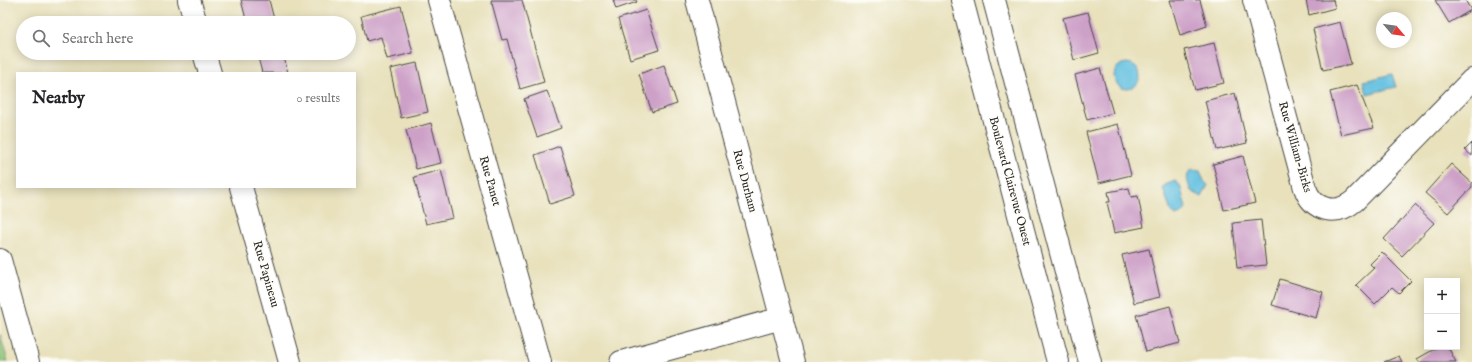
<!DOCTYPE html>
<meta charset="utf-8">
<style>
body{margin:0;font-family:"IM FELL English",serif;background:#f2f2f2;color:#202124}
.controls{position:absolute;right:12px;bottom:12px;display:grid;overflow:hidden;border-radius:0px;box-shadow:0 2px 10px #0003}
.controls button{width:36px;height:36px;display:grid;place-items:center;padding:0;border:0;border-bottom:1px solid #e0e0e0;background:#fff;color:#202124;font:20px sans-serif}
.compass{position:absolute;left:1376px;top:12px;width:36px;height:36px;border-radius:50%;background:#fff;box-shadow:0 2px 10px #0003;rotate:119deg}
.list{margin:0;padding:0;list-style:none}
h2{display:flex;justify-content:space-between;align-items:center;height:52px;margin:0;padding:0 16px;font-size:17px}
h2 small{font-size:13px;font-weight:400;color:#757577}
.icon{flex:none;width:22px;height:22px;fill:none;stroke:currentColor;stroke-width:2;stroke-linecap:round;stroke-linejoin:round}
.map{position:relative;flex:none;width:1472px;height:362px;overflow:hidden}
.search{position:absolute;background:#fff;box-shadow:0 2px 10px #0003;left:16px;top:16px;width:340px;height:44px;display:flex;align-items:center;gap:10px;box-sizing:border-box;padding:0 14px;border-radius:22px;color:#757577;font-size:15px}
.panel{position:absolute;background:#fff;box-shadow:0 2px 10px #0003;left:16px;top:72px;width:340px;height:116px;border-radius:0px}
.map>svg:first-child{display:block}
</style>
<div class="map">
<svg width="1472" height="362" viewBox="0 0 1472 362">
<rect width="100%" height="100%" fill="#fdfcf7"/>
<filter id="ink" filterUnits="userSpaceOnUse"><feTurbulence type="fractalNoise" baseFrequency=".025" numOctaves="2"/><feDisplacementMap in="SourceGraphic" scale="8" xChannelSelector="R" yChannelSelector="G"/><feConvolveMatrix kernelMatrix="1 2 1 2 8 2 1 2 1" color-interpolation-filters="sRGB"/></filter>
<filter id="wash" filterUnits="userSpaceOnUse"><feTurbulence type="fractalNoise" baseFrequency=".012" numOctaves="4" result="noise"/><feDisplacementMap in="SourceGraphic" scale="16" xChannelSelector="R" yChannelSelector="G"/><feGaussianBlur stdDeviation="0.9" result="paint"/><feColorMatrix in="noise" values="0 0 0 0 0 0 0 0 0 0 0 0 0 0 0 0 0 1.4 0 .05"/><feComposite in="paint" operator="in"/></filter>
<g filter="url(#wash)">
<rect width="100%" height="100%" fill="#e8e1bc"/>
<!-- green -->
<path fill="#90c77a" stroke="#5e7952" d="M0 334 8 362H0Z"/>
<!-- water -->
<path fill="#62c0e0" stroke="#467686" d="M1114 76a13 13 0 1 1 26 0a13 13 0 1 1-26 0Z
M1392 74 1396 87 1367 94 1364 81Z
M1192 170 1200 171 1204 181 1208 185 1202 197 1191 191C1188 183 1184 175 1192 170Z
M1175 181 1180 185 1186 208 1183 213 1176 216 1171 212 1163 188 1165 185Z"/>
<g id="blocks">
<!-- building -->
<path fill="#cda0c8" d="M241 0H269L275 23H247Z
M491 0H522L544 82 520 89 507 39 502 40Z
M613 0H636L637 2 616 9Z
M1170 0H1200L1207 26 1180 35Z
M1306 0H1333L1335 8 1309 15Z
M1435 0H1465L1471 10 1449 23Z
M401 6 413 53 387 59 381 37 367 41 361 16Z
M646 10 659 50 630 59 618 19Z
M1088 12 1099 53 1074 60 1063 18Z
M1340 22 1351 64 1323 70 1313 29Z
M1214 43 1224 83 1195 90 1184 50Z
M257 53H283L288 73H262Z
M417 63 428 112 401 118 390 69Z
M664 65 677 104 652 112 639 74Z
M1100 68 1113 113 1087 120 1075 75Z
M1357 85 1374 128 1341 135 1330 92Z
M547 91 561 128 537 137 524 99Z
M1235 93 1247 143 1217 150 1205 101Z
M431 123 441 163 416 169 406 130Z
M1118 124 1131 175 1099 183 1086 132Z
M1472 143V156L1465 150Z
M560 146 575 196 550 204 535 155Z
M1243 156 1255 203 1224 210 1213 164Z
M1451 164 1472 183V187L1448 213 1425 193Z
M441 170 453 218 426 224 414 177Z
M1129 188 1131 197 1138 196 1144 227 1114 233 1107 202H1110L1108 192Z
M1415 205 1434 223 1402 256 1384 239Z
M1261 220 1266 265 1237 268 1233 223Z
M1149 249 1160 297 1134 303 1122 255Z
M1382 252 1411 281 1399 293 1392 287 1375 304 1356 285 1374 268 1370 264Z
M1280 279 1323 292 1316 318 1272 305Z
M1170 306 1180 343 1146 352 1136 315Z
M1438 347H1448L1456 362H1419L1417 359Z
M1399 356 1402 362H1384Z"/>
</g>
</g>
<g filter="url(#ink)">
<use href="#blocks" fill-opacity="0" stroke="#474641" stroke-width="1"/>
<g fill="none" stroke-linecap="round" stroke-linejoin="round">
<!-- minor casing -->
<g stroke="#474641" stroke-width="24">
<path id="minor" d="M189 0 196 23
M439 0 540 362
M697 0 793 362
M1254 0 1305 188C1313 211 1336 216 1354 201L1472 80
M204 53 210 73
M241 187 290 362
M0 260 28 362
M621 362 782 318"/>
</g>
<!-- tertiary casing -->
<g stroke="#474641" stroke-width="24">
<path id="tertiary" d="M962 0 1058 362
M994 0 1090 362"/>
</g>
<!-- minor -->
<use href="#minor" stroke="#fff" stroke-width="22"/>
<!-- tertiary -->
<use href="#tertiary" stroke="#fff" stroke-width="22"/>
</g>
</g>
<g text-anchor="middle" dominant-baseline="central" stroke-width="3.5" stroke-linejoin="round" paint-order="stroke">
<!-- street labels -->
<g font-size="12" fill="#2b2b2b" stroke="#fdfcf7">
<text transform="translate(1295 147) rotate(74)">Rue William-Birks</text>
<text transform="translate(490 181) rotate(74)">Rue Panet</text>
<text transform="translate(745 181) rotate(75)">Rue Durham</text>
<text transform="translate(1010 181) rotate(75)">Boulevard Clairevue Ouest</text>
<text transform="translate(266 274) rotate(74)">Rue Papineau</text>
</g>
</g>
</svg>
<div class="controls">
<button>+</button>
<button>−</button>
</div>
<svg class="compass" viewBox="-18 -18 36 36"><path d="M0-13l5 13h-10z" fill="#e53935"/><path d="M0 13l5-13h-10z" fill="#757577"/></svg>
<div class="search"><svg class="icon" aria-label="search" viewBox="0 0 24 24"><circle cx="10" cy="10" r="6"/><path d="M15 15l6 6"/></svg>Search here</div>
<section class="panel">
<h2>Nearby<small>0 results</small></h2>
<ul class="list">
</ul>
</section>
</div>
